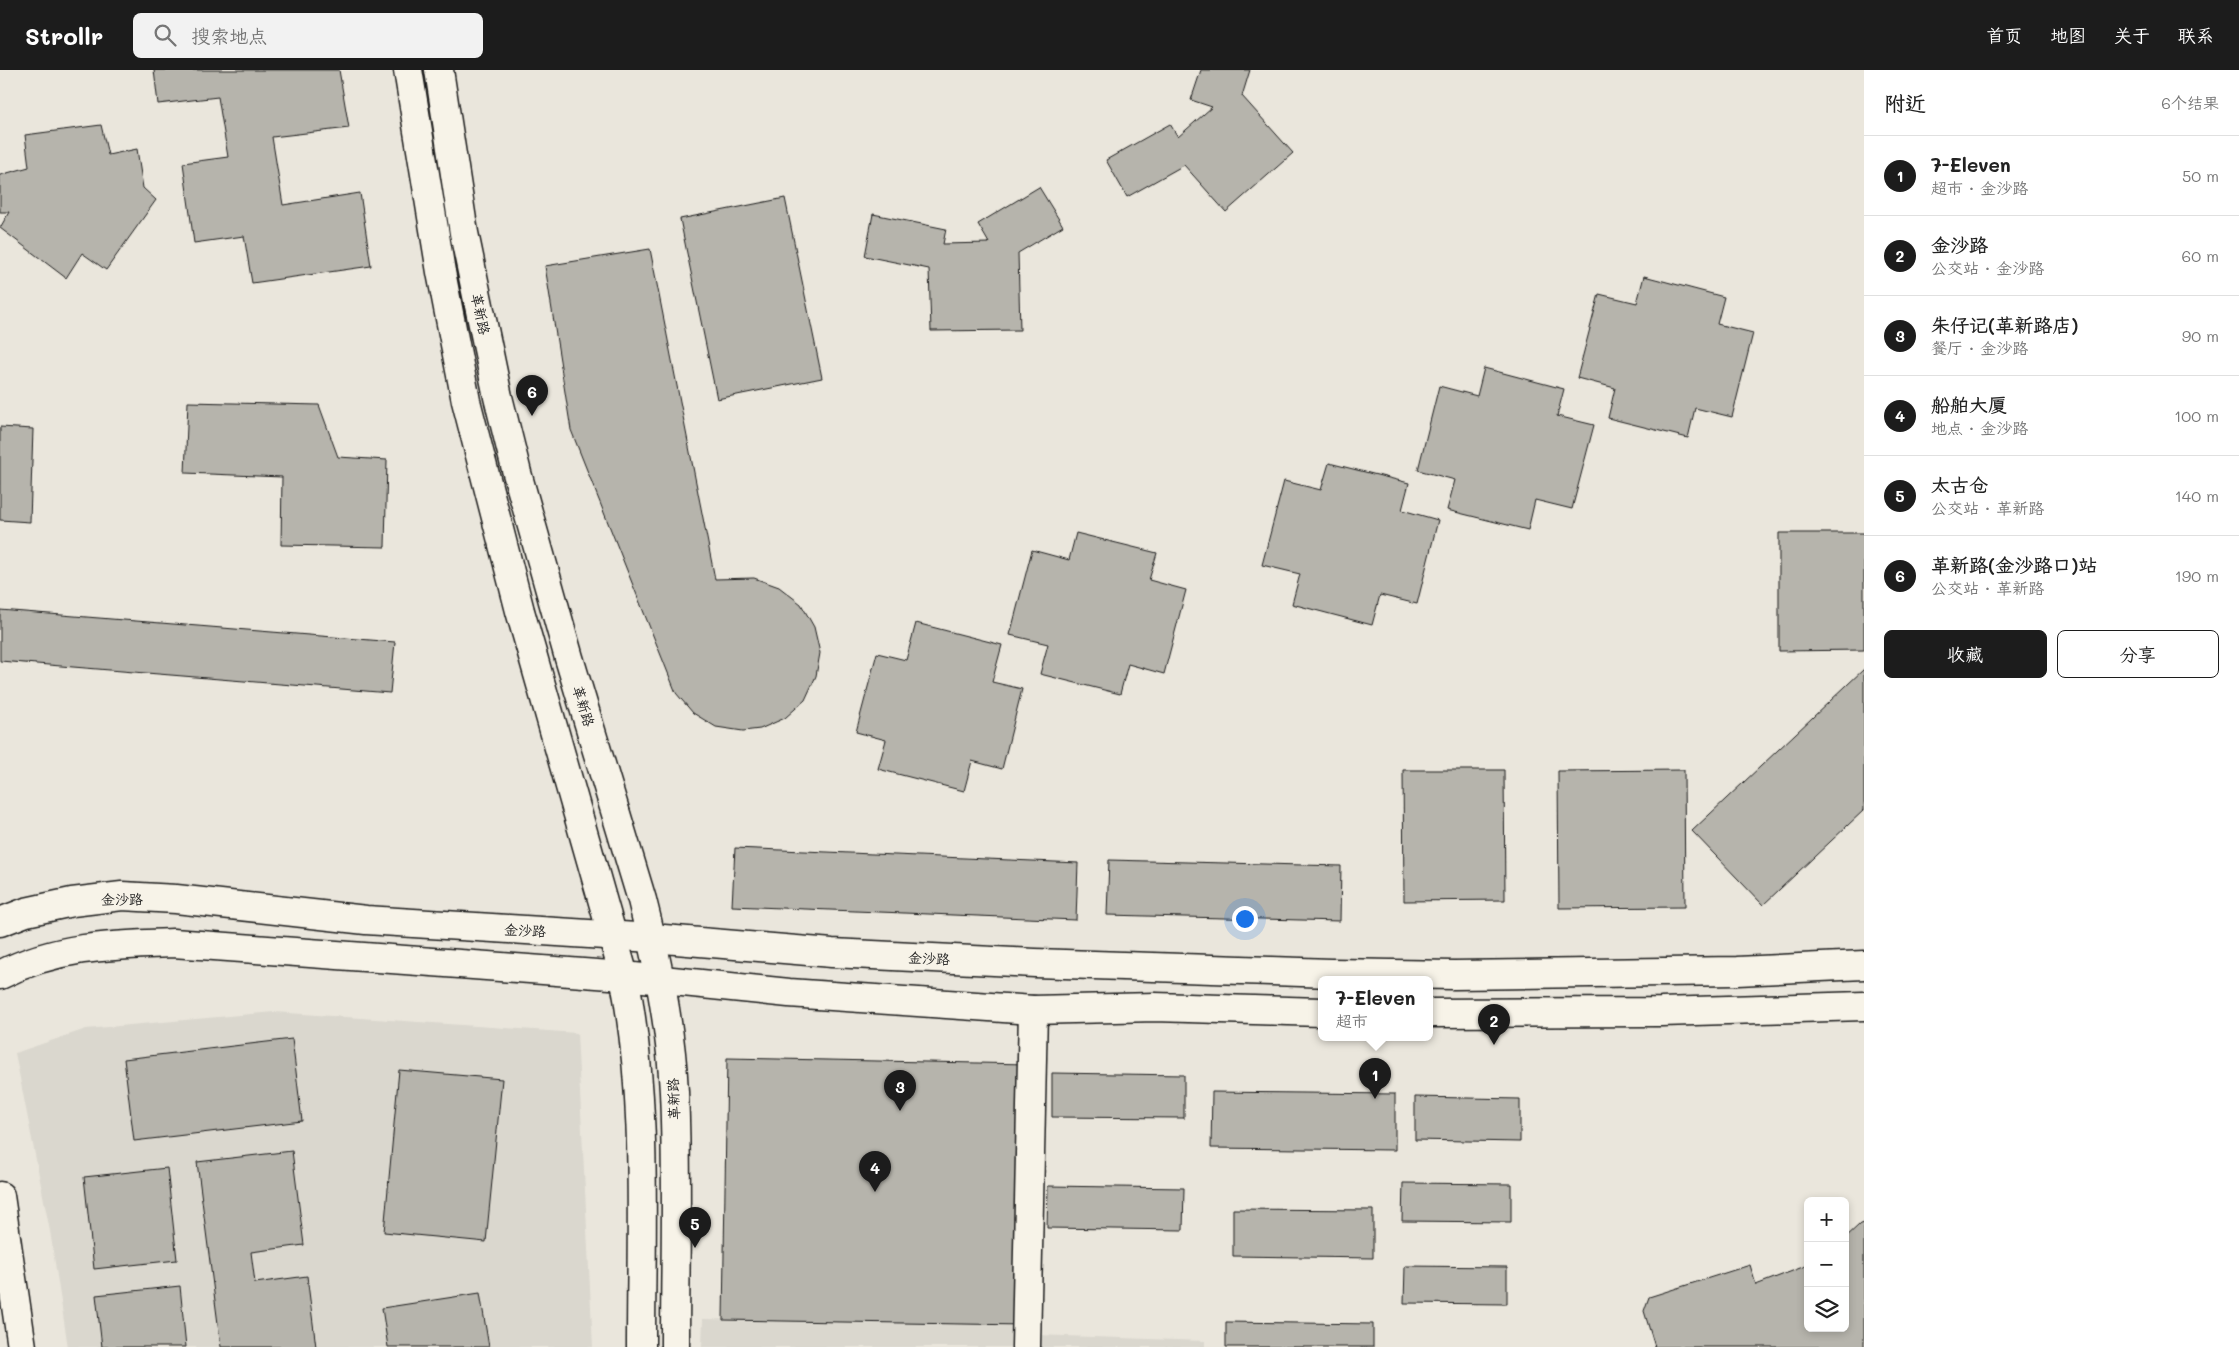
<!DOCTYPE html>
<html lang="zh">
<meta charset="utf-8">
<style>
body{margin:0;font-family:Mali,"LXGW WenKai TC",sans-serif;background:#f2f2f2;color:#222}
.controls{position:absolute;right:15px;bottom:15px;display:grid;overflow:hidden;border-radius:8px;box-shadow:0 2px 8px #0003}
.controls button{width:45px;height:45px;display:grid;place-items:center;padding:0;border:0;border-bottom:1px solid #e0e0e0;background:#fff;color:#222;font:25px sans-serif}
.you{position:absolute;left:1244px;top:848px;width:18px;height:18px;margin:-12px;border:4px solid #fff;border-radius:50%;background:#1a73e8;box-shadow:0 0 0 8px #1a73e833}
.badge{display:grid;place-items:center;width:32px;height:32px;border-radius:50%;background:#1c1c1c;color:#fff;font-size:16px;font-weight:700}
.pin{position:absolute;translate:-50% -41px;filter:drop-shadow(0 1px 2px #0008)}
.pin::after{content:'';position:absolute;top:26px;width:18px;height:15px;background:inherit;clip-path:polygon(0 0,100% 0,50% 100%)}
.popup{position:absolute;left:1318px;top:906px;width:115px;height:65px;box-sizing:border-box;display:grid;place-content:center;border-radius:8px;background:#fff;filter:drop-shadow(0 1px 4px #0005);font-size:16px;white-space:nowrap;color:#767676}
.popup b{font-size:19px;color:#222}
.popup::after{content:'';position:absolute;left:50%;top:100%;margin-left:-10px;border:10px solid transparent;border-top-color:#fff}
.list{margin:0;padding:0;list-style:none}
h2{display:flex;justify-content:space-between;align-items:center;height:65px;margin:0;padding:0 20px;font-size:21px}
h2 small{font-size:16px;font-weight:400;color:#767676}
.list li{display:grid;grid-template-columns:32px 1fr auto;gap:15px;align-items:center;box-sizing:border-box;height:80px;padding:0 20px;border-top:1px solid #e0e0e0}
.list b{display:block;font-size:19px;white-space:nowrap}
.list p{margin:0;font-size:16px;white-space:nowrap;color:#767676}
.list em{font-size:16px;font-style:normal;color:#767676}
.actions{display:flex;gap:10px;padding:15px 20px}
.actions a{flex:1;padding:11px 0;border:1px solid #1c1c1c;border-radius:8px;text-align:center;font-size:18px;color:#1c1c1c}
.actions .main{background:#1c1c1c;color:#fff}
.icon{flex:none;width:28px;height:28px;fill:none;stroke:currentColor;stroke-width:2;stroke-linecap:round;stroke-linejoin:round}
.map{position:relative;flex:none;width:1864px;height:1277px;overflow:hidden}
header{display:flex;align-items:center;gap:30px;box-sizing:border-box;height:70px;padding:0 25px;background:#1c1c1c;color:#fff}
header strong{font-size:24px}
nav{display:flex;gap:28px;margin-inline-start:auto;font-size:18px}
.search{width:350px;height:45px;background:#f2f2f2;display:flex;align-items:center;gap:12px;box-sizing:border-box;padding:0 18px;border-radius:8px;color:#767676;font-size:19px}
main{display:flex}
aside{flex:1;background:#fff}
.map>svg:first-child{display:block}
</style>
<header>
<strong>Strollr</strong>
<div class="search"><svg class="icon" aria-label="search" viewBox="0 0 24 24"><circle cx="10" cy="10" r="6"/><path d="M15 15l6 6"/></svg>搜索地点</div>
<nav><a>首页</a><a>地图</a><a>关于</a><a>联系</a></nav>
</header>
<main>
<div class="map">
<svg width="1864" height="1277" viewBox="0 0 1864 1277">
<rect width="100%" height="100%" fill="#eae6dc"/>
<filter id="ink" filterUnits="userSpaceOnUse"><feTurbulence type="fractalNoise" baseFrequency=".02" numOctaves="2"/><feDisplacementMap in="SourceGraphic" scale="10" xChannelSelector="R" yChannelSelector="G"/><feConvolveMatrix kernelMatrix="1 2 1 2 8 2 1 2 1" color-interpolation-filters="sRGB"/></filter>
<g filter="url(#ink)">
<!-- built -->
<path fill="#dad7ce" d="M274 942 577 963 593 1277H68L50 1161 15 983 86 959Z
M703 1249 1023 1255 1037 1265 1205 1271V1277H702Z"/>
<!-- building -->
<path fill="#b6b4ac" stroke="#1c1c1c" d="M154 0H339L349 58 272 67 283 135 360 123 371 196 252 213 244 166 194 173 183 93 228 87 218 27 158 34Z
M1201 0H1250L1242 26 1293 83 1226 142 1184 95 1127 127 1106 90 1170 54 1178 67 1212 37 1191 30Z
M101 55 108 85 137 79 143 118 156 130 106 200 82 183 66 208 0 158 9 142H0V105L29 97 25 65Z
M1039 117 1063 156 1018 183 1020 260 931 261 929 199 865 186 873 144 946 159 943 174 989 173 978 154Z
M785 128 822 308 717 329 680 149Z
M650 179 715 509 754 508 779 517 801 534 814 557 820 583 816 606 805 630 785 648 760 659 743 661 716 657 693 643 676 623 571 360 545 196Z
M1644 206 1724 227 1717 254 1753 263 1732 347 1695 338 1688 368 1608 348 1615 318 1577 308 1599 224 1637 233Z
M1484 298 1564 319 1557 346 1594 355 1572 439 1535 430 1528 460 1447 440 1455 410 1418 400 1439 316 1477 326Z
M188 332 319 335 338 387 387 390 385 477 281 475 282 407 185 403Z
M0 357 33 359 30 452 0 450Z
M1329 393 1409 413 1402 440 1438 450 1417 534 1380 525 1372 555 1292 534 1300 504 1262 495 1284 411 1321 420Z
M1076 463 1157 483 1149 510 1186 520 1164 604 1128 594 1120 624 1040 604 1048 574 1010 565 1032 480 1069 490Z
M1779 463H1864V580L1779 581Z
M0 540 395 572 390 623 0 591Z
M916 553 1002 575 992 612 1022 619 1002 699 972 691 964 721 878 699 886 670 856 662 877 583 906 590Z
M1864 599V740L1763 835 1692 761Z
M1403 700H1504L1505 830 1404 831Z
M1684 700 1685 837 1559 838 1558 701Z
M735 778 1078 793 1076 850 732 836Z
M1109 790 1341 796 1340 851 1107 845Z
M292 969 302 1051 134 1071 124 989Z
M727 988 1027 994 1023 1255 723 1250Z
M399 1000 502 1009 486 1172 384 1162Z
M1052 1003 1184 1005V1048L1052 1047Z
M1212 1022 1395 1024V1080L1211 1078Z
M1415 1027 1520 1029V1072L1415 1070Z
M292 1081 304 1175 251 1182 255 1213 307 1206 316 1277H221L197 1092Z
M167 1098 177 1190 94 1199 84 1107Z
M1403 1113 1511 1114V1152L1402 1151Z
M1048 1116 1184 1118 1183 1160 1047 1158Z
M1233 1139 1373 1140V1188L1233 1186Z
M1864 1153V1277H1655L1644 1241 1649 1227 1750 1195 1756 1215 1808 1195V1258H1845V1168L1860 1154Z
M1405 1196 1507 1197V1234L1404 1233Z
M180 1216 186 1277H102L96 1225Z
M480 1223 489 1277H388L382 1238Z
M1226 1252 1373 1254V1277H1226Z"/>
<g fill="none" stroke-linecap="round" stroke-linejoin="round">
<!-- minor casing -->
<g stroke="#1c1c1c" stroke-width="31">
<path id="minor" d="M408 0 441 202 466 331 520 541 624 906C648 1027 641 1154 641 1277
M439 0 464 163 498 327 517 403 569 588 642 830C658 893 671 957 674 1022 678 1106 675 1192 675 1277
M0 1126 22 1277
M1026 1277 1033 940"/>
</g>
<!-- major casing -->
<g stroke="#1c1c1c" stroke-width="31">
<path id="major" d="M0 852 26 842 72 832 122 826 176 829 366 850 652 868 832 883 1035 893 1331 903 1454 905 1737 901 1864 895
M0 905C56 876 111 875 173 873L624 906 789 923 1033 940 1155 937 1321 942
M1429 943 1661 942 1864 936"/>
</g>
<!-- minor -->
<use href="#minor" stroke="#f7f3e8" stroke-width="28"/>
<!-- major -->
<use href="#major" stroke="#f7f3e8" stroke-width="28"/>
</g>
</g>
<g text-anchor="middle" dominant-baseline="central" stroke-width="4" stroke-linejoin="round" paint-order="stroke">
<!-- street labels -->
<g font-size="14" fill="#1c1c1c" stroke="#f7f3e8">
<text transform="translate(481 244) rotate(78)">革新路</text>
<text transform="translate(584 636) rotate(73)">革新路</text>
<text transform="translate(122 829) rotate(-1)">金沙路</text>
<text transform="translate(525 860) rotate(3)">金沙路</text>
<text transform="translate(929 888) rotate(3)">金沙路</text>
<text transform="translate(673 1029) rotate(-92)">革新路</text>
</g>
</g>
</svg>
<div class="controls">
<button>+</button>
<button>−</button>
<button><svg class="icon" aria-label="layers" viewBox="0 0 24 24"><path d="M12 4l9 5-9 5-9-5zM3 14l9 5 9-5"/></svg></button>
</div>
<div class="you"></div>
<div class="pin badge" style="left:1375px;top:1029px">1</div>
<div class="popup"><b>7-Eleven</b>超市</div>
<div class="pin badge" style="left:1494px;top:975px">2</div>
<div class="pin badge" style="left:900px;top:1041px">3</div>
<div class="pin badge" style="left:875px;top:1122px">4</div>
<div class="pin badge" style="left:695px;top:1178px">5</div>
<div class="pin badge" style="left:532px;top:346px">6</div>
</div>
<aside>
<h2>附近<small>6个结果</small></h2>
<ul class="list">
<li><span class="badge">1</span><div><b>7-Eleven</b><p>超市 · 金沙路</p></div><em>50 m</em></li>
<li><span class="badge">2</span><div><b>金沙路</b><p>公交站 · 金沙路</p></div><em>60 m</em></li>
<li><span class="badge">3</span><div><b>朱仔记(革新路店)</b><p>餐厅 · 金沙路</p></div><em>90 m</em></li>
<li><span class="badge">4</span><div><b>船舶大厦</b><p>地点 · 金沙路</p></div><em>100 m</em></li>
<li><span class="badge">5</span><div><b>太古仓</b><p>公交站 · 革新路</p></div><em>140 m</em></li>
<li><span class="badge">6</span><div><b>革新路(金沙路口)站</b><p>公交站 · 革新路</p></div><em>190 m</em></li>
</ul>
<div class="actions"><a class="main">收藏</a><a>分享</a></div>
</aside>
</main>
